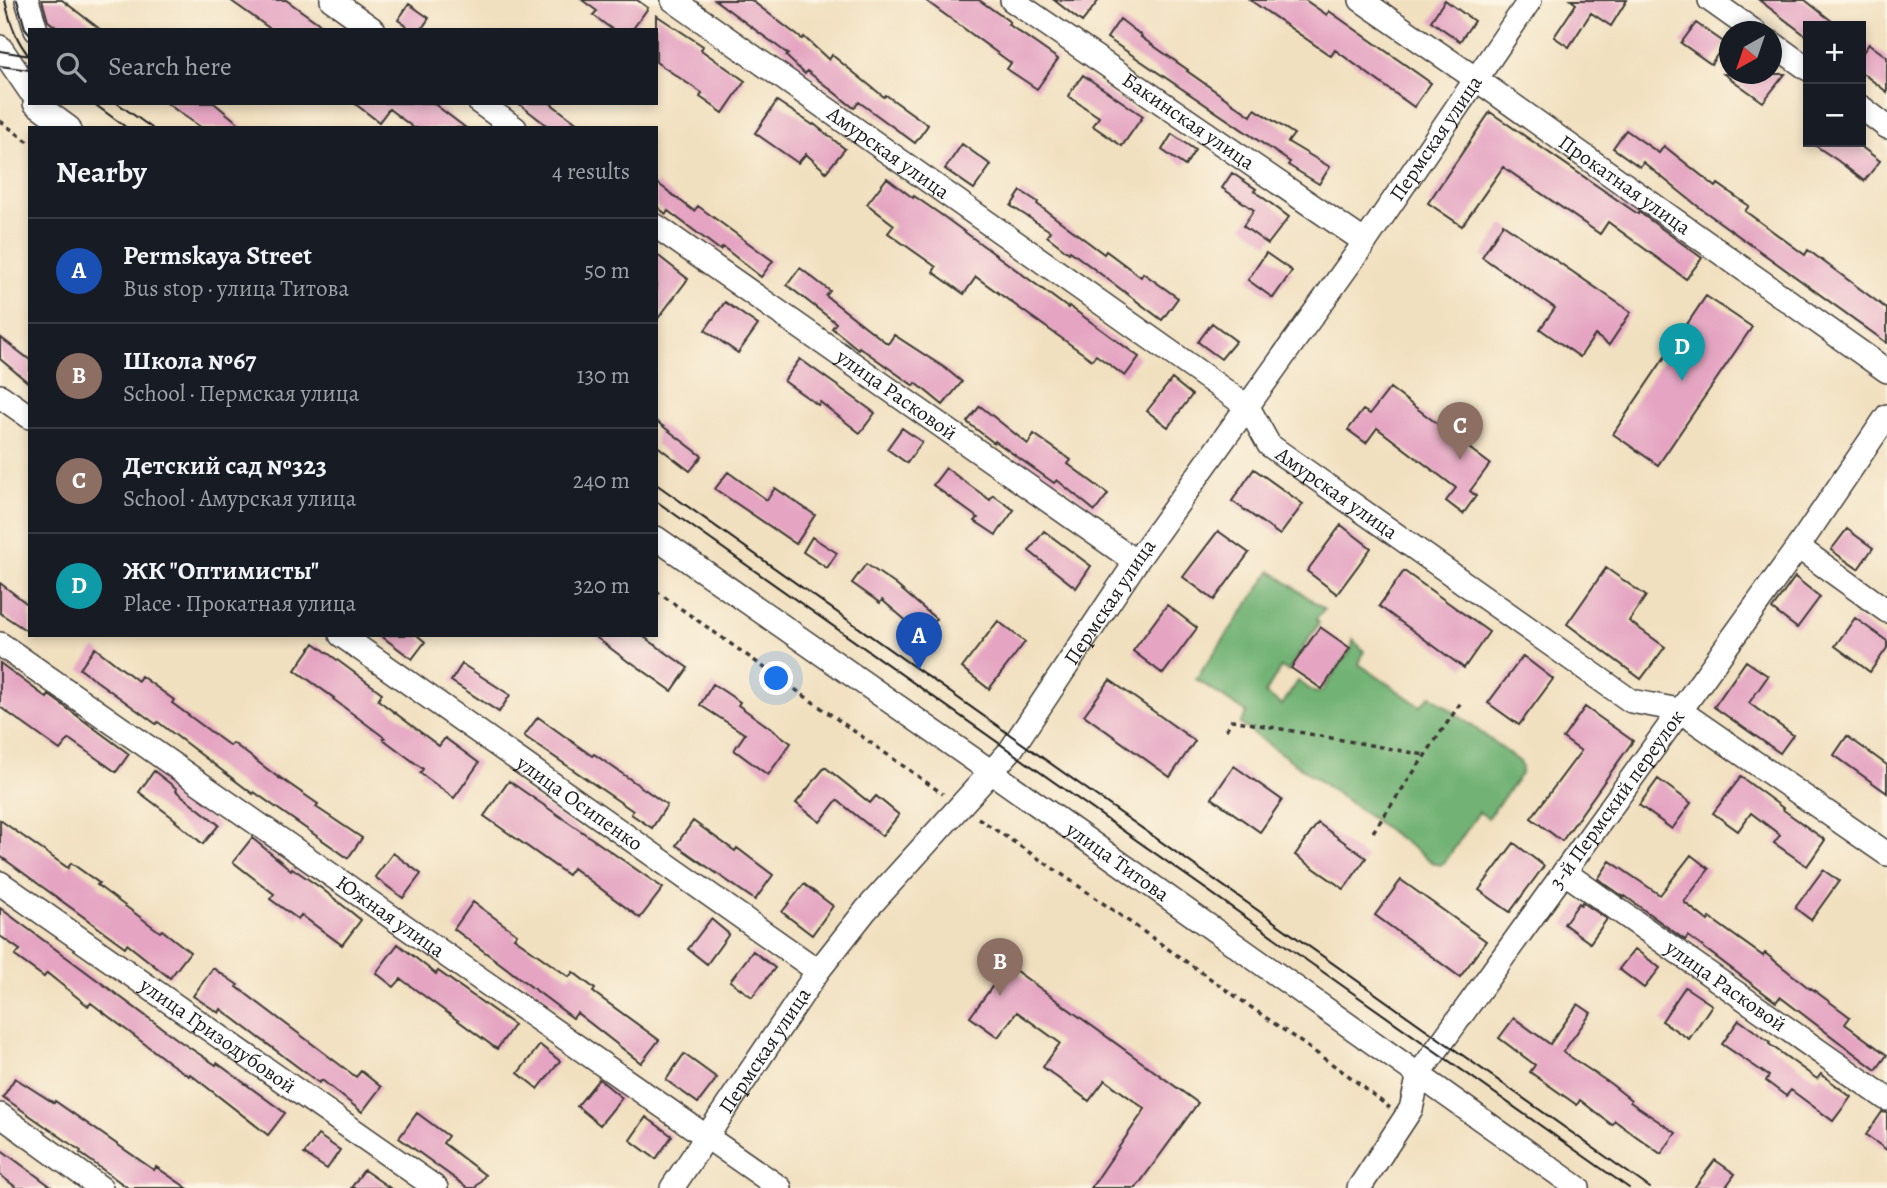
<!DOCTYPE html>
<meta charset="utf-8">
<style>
body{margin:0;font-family:Alegreya,serif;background:#20242c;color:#f1f3f6}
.controls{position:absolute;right:21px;top:21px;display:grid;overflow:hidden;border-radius:0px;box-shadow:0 4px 10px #0003}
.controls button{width:63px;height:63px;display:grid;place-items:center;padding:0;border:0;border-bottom:2px solid #363941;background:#171b24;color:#f1f3f6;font:35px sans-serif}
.compass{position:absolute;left:1719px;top:21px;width:63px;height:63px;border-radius:50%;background:#171b24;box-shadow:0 4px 10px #0003;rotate:220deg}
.you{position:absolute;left:777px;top:679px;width:24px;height:24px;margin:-18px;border:5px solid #fff;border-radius:50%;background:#1a73e8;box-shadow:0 0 0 10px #1a73e833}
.badge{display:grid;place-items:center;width:46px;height:46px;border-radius:50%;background:#1a73e8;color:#fff;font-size:23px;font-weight:700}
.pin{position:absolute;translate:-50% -58px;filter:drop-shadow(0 2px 4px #0008)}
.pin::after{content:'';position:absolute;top:37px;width:24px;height:21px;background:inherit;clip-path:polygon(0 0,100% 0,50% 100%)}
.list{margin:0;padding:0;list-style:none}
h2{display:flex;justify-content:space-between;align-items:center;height:91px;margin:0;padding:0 28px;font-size:30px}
h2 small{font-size:23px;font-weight:400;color:#9ea1a6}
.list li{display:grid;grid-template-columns:46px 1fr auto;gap:21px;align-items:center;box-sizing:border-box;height:105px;padding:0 28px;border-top:2px solid #363941}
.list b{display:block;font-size:26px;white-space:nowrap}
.list p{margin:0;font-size:23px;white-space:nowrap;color:#9ea1a6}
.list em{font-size:23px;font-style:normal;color:#9ea1a6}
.icon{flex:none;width:38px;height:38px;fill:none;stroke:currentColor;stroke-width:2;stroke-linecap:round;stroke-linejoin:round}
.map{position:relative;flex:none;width:1887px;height:1188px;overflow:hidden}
.search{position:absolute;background:#171b24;box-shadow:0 4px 10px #0003;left:28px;top:28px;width:630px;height:77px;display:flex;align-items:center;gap:18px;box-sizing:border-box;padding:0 24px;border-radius:0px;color:#9ea1a6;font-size:26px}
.panel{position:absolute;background:#171b24;box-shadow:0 4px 10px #0003;left:28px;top:126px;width:630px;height:511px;border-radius:0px}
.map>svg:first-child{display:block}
</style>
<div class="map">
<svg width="1887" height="1188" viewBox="0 0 1887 1188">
<rect width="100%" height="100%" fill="#fcf5e5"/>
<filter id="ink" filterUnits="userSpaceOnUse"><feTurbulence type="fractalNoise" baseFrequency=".0143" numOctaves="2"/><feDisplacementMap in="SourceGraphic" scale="14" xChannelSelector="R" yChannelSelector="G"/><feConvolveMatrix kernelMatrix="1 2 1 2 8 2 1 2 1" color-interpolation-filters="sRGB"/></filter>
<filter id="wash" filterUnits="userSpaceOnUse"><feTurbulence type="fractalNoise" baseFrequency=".00686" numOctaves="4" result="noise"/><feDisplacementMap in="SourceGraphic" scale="28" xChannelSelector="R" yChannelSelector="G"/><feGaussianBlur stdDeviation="1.57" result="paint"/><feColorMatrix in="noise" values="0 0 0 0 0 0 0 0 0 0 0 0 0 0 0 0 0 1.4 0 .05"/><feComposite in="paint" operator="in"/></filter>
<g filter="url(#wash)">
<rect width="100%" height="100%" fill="#f1e0c0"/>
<!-- forest -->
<path fill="#72b274" stroke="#476748" stroke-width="2" d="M1271 571 1324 609 1316 620 1319 623 1288 671 1281 667 1265 694 1282 705 1298 681 1315 693 1322 691 1352 648 1353 640 1364 651 1359 664 1420 706 1431 695 1520 762 1522 767 1521 774 1488 818 1479 812 1445 862 1440 865 1434 863 1240 724 1247 713 1196 679Z"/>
<g id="blocks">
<!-- building -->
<path fill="#e5a5c2" d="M42 0H62L101 30H60L48 21Z
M230 0H286L328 30H272Z
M582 0H637L648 8 632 30H613L593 15 597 11Z
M715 0H751L802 39 804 37 829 60 832 55 884 97 886 95 928 125 915 143 859 102 854 108 807 71 805 74 786 56 788 54Z
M925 0H979L1010 22 1008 24 1058 59 1037 89 1007 69 1011 63Z
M1054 0H1099L1082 22Z
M1250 0H1305L1327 15 1329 11 1431 83 1414 107 1335 50 1331 56Z
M1445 0 1474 21 1460 41 1431 21Z
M1571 0H1627L1611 26 1591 13 1569 47 1554 37 1576 4Z
M1759 0H1805L1838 26H1808V30L1805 35Z
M409 4 429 18 421 30H412L398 20Z
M656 15 703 46 701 50 745 81 723 113 700 97 702 93 656 62Z
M1120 19 1142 36 1141 37 1188 70 1187 71 1251 116 1255 109 1294 134 1288 142 1330 167 1319 184 1288 165 1290 162 1107 38Z
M1696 23 1725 43 1711 64 1681 43Z
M1869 44 1887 57V92L1861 72V55Z
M1724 74H1785L1763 102Z
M1083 75 1143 116 1122 146 1093 126 1099 117 1068 96Z
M777 101 813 125 814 124 845 149 826 172 806 154 798 163 755 133Z
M166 103H214L244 128H202Z
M354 103H433L466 128H414L389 109 379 122Z
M518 103H550L583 128H550Z
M1490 112 1638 214 1639 212 1702 258 1686 279 1608 222 1600 234 1503 167 1462 226 1428 203Z
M1626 130 1659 153 1664 146 1716 187 1718 184 1749 206 1745 211 1805 255 1808 250 1887 309V343L1700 208 1643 162 1640 167 1613 148Z
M1172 134 1195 150 1185 166 1162 150Z
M1810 142H1855L1880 161 1864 181 1837 160Z
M962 144 991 165 974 189 945 169Z
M1232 173 1256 189 1254 191 1289 217 1268 244 1243 226 1254 210 1222 188Z
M887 178 913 198 914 196 943 216 1068 308 1069 306 1139 357 1125 376 1096 355 1092 360 976 277 964 294 933 272 936 267 888 233 894 225 867 204Z
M656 182 694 211 698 206 773 261 761 277 723 247 720 250 668 211 666 214 656 206Z
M1021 191 1038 202 1037 204 1104 254 1106 251 1141 277 1143 273 1178 298 1162 320 1070 251 1069 253 1047 236 1050 231 1011 206Z
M1503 224 1631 312 1609 345 1595 335 1580 357 1540 329 1555 308 1482 257Z
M1266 253 1292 271 1273 298 1248 280Z
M656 254 688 279 656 321Z
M800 268 830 291 826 296 888 344 894 335 945 368 962 382 943 405 916 383 914 386 859 347 858 349 832 328 836 323 787 285Z
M1706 296 1752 327 1658 465 1613 434Z
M725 302 758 325 738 353 705 330Z
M1212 323 1236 341 1221 359 1198 342Z
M0 337 30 360V384L0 359Z
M800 359 875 413 860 433 820 402 818 405 784 381Z
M1172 379 1192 395 1168 427 1147 411Z
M1390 388 1490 464 1470 491 1476 496 1463 514 1446 501 1456 488 1377 428 1366 443 1348 430 1363 410 1370 414Z
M980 406 1028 444 1034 434 1071 460 1068 464 1108 494 1095 511 1057 480 1054 483 995 441 994 443 967 422Z
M656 421 702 456 690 471 656 445Z
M902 428 922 442 907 463 887 449Z
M946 468 990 500 993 495 1014 510 996 535 975 521 978 518 933 485Z
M1254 469 1303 504 1280 535 1232 501Z
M728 472 767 500 775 488 815 515 796 544 715 489Z
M1341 525 1371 548 1337 594 1307 571Z
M1847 529 1873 548 1858 569 1831 550Z
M1044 531 1091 566 1076 588 1029 551Z
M1218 531 1249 553 1214 600 1183 577Z
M812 537 837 553 827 568 803 552Z
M866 564 895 584 936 619 923 635 882 600 880 603 852 583Z
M1606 568 1646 596 1629 621 1665 647 1641 679 1567 624Z
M1404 571 1489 632 1464 668 1379 606Z
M1795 577 1820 597 1797 628 1772 609Z
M0 583 30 606V633L0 613Z
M1167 605 1197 628 1163 674 1133 651Z
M1855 618 1887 641V648L1870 672 1835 646Z
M998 621 1025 642 989 689 962 668Z
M1320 627 1350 648 1322 689 1291 668Z
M380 635H417L425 642 412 659Z
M593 635H641L688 668 672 691 631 662 630 663Z
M314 643 382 693 378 700 439 746 445 738 479 763 454 798 420 773 423 769 383 739 385 738 333 699 334 698 295 670Z
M95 648 138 681 141 676 174 700 172 703 230 746 233 743 279 778V777L318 804 316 807 362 838 348 858 254 792 253 794 158 722 156 724 80 669Z
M1523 656 1553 679 1519 725 1488 703Z
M1746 661 1768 676 1749 703 1793 735 1780 753 1714 707Z
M0 663 47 698 49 695 129 754 116 772 69 739 60 750 0 707Z
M462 664 510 695 499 712 451 681Z
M1110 680 1195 741 1170 777 1084 715Z
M713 684 740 702 738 705 791 743 768 775 734 750 745 734 700 705Z
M1585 707 1633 741 1562 841 1531 818 1581 751 1563 738Z
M538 717 592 756 594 754 667 805 652 828 631 814 633 811 524 736Z
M1847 736 1887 765V793L1834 755Z
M1234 766 1282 800 1260 832 1212 798Z
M825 767 870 803 876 796 899 815 882 836 837 800 820 822 796 803Z
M154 771 177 789 176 791 219 825 203 844 175 821 176 820 139 792Z
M1741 777 1783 808 1782 809 1825 840 1807 866 1774 843 1780 835 1751 813 1738 831 1713 813Z
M1658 779 1691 803 1672 829 1639 805Z
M509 781 663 888 640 918 573 868 568 875 484 816Z
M0 820 68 868 71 863 99 883 97 885 160 932 162 930 190 952 170 978 127 944 125 947 0 856Z
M693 821 735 851 737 848 773 875 755 900 676 845Z
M1318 823 1366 858 1344 889 1295 855Z
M252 838 291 870 292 868 321 888 361 920 342 945 301 915 298 919 270 899 274 894 233 862Z
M1514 843 1544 866 1510 912 1479 890Z
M393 853 421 874 403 898 375 877Z
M1691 855 1709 869 1684 902 1708 921 1710 918 1763 956 1765 953 1810 989 1811 988 1850 1017 1845 1024 1887 1055 1876 1070 1780 997 1776 1002 1688 936 1685 940 1625 896 1624 897 1598 879 1610 861 1660 895Z
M1823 870 1839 881 1811 920 1795 908Z
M1401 880 1486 941 1460 977 1375 915Z
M804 884 833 906 812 935 782 912Z
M473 902 517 934 514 938 569 977 573 972 595 989 593 992 659 1040 641 1063 577 1013 573 1018 454 929Z
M1582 902 1607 919 1590 943 1564 924 1579 903 1581 905Z
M0 908 181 1042 216 1065 217 1063 285 1113 268 1135 190 1074 189 1076 171 1064 91 1003 88 1006 47 973 44 977 15 956 20 950 0 936Z
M711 919 729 934 707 964 688 949Z
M398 944 436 974 438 971 514 1025 497 1049 401 979 394 987 376 973Z
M1635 949 1660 968 1644 988 1619 969Z
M753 951 775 968 752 997 730 981Z
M1008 965 1198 1103 1136 1188H1091L1145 1109 1105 1080 1089 1101 1043 1067 1060 1043 1017 1012 998 1037 970 1017Z
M213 968 238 985 237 987 356 1077 361 1071 381 1087 362 1112 322 1080 319 1083 221 1009 219 1013 193 996Z
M1685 987 1712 1005 1689 1039 1662 1021Z
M1578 1004 1591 1013 1563 1052 1611 1084 1631 1100 1630 1102 1676 1133 1661 1154 1615 1121 1612 1125 1580 1100 1577 1105 1530 1072 1535 1065 1499 1038 1514 1018 1550 1044Z
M1739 1020 1770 1042 1769 1044 1817 1079 1821 1074 1851 1097 1833 1121 1791 1090 1786 1096 1766 1081 1769 1076 1722 1044Z
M540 1045 560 1061 538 1089 518 1073Z
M684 1054 717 1078 698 1103 666 1080Z
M15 1078 54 1103 55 1101 154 1170 156 1167 187 1188H128L80 1153 81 1151 3 1097Z
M599 1079 622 1098 600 1125 577 1106Z
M1882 1112 1887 1113V1150L1866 1135Z
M417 1113 448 1136 443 1143 485 1175 475 1188H468L399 1138Z
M646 1117 672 1136 656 1159 630 1140Z
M318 1135 340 1150 327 1169 304 1154Z
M0 1149 53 1188H17L0 1175Z
M1715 1160 1735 1174 1725 1188H1694Z
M364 1170 390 1188H351Z"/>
</g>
</g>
<g filter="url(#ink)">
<use href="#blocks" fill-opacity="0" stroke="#3c3935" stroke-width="2"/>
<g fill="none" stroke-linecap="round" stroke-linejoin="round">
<!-- minor casing -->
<g stroke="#3c3935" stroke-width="26">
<g id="minor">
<path d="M27 0 36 30"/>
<path d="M332 0 374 30"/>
<path id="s1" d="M673 0 1248 407 1269 445 1631 701 1679 710 1887 854"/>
<path id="s2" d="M1012 0 1365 242"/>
<path id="s3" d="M1361 0 1476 79 1887 371"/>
<path d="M1710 0 1755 32"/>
<path d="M1772 43 1808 69"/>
<path d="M0 47 30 91"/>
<path d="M35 103 69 128"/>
<path d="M480 103 515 128"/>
<path d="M1861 107 1887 127"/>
<path id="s4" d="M656 226 1136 562"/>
<path d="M0 396 30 417"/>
<path id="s5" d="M656 538 990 771 1578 1188"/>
<path d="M1798 547 1887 611"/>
<path id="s6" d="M341 635 818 971"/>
<path id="s7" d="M0 644 780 1188"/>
<path id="s8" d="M1564 872 1887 1099"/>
<path id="s9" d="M0 883 436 1188"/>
<path d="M0 1115 101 1188"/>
<path id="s10" d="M672 1188 818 971 866 910 1010 751 1136 562 1365 242 1530 0"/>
<path id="s11" d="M1359 1188 1411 1109 1419 1074 1798 547 1887 416"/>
</g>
</g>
<!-- path -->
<path stroke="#3c3935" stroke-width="3.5" stroke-dasharray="5 5" stroke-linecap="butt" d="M0 121 30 143
M656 591 943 794
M1226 730 1232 720 1425 755
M978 818 1060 873 1349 1076 1390 1108
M1373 832 1462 701"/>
<!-- minor -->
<use href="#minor" stroke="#fff" stroke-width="23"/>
<!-- tram -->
<path stroke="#1c1c1c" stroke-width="2" d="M5 0C9 20 16 41 30 57
M17 0 25 28 30 34
M0 51 30 56
M0 66 30 70
M93 103 127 128
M117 103 152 128
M656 484 1650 1188
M656 501 1629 1188"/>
</g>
</g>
<g text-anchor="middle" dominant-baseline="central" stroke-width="7" stroke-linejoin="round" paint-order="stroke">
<!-- street labels -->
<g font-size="21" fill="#1c1c1c" stroke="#fcf5e5">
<text stroke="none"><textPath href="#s2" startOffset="214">Бакинская улица</textPath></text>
<text stroke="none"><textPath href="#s10" startOffset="1300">Пермская улица</textPath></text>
<text stroke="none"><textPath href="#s1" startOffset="264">Амурская улица</textPath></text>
<text stroke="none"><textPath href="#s3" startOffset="322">Прокатная улица</textPath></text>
<text stroke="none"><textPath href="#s4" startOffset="294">улица Расковой</textPath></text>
<text stroke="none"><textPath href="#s1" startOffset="831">Амурская улица</textPath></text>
<text stroke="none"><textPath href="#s10" startOffset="733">Пермская улица</textPath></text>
<text stroke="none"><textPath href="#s11" startOffset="469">3-й Пермский переулок</textPath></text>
<text stroke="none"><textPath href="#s6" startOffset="292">улица Осипенко</textPath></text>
<text stroke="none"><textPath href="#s5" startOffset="564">улица Титова</textPath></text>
<text stroke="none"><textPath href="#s7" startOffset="476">Южная улица</textPath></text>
<text stroke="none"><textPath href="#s8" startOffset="198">улица Расковой</textPath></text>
<text stroke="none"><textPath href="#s9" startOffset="266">улица Гризодубовой</textPath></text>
<text stroke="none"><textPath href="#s10" startOffset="166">Пермская улица</textPath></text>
</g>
</g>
</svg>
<div class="controls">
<button>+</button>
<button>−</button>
</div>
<svg class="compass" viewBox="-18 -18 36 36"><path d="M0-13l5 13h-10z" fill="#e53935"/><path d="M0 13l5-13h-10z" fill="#9ea1a6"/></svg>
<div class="you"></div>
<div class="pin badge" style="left:919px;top:670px;background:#1a4fb4">A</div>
<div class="pin badge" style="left:1000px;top:996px;background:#8d6e63">B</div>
<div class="pin badge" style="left:1460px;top:460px;background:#8d6e63">C</div>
<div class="pin badge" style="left:1682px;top:381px;background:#0f9aa8">D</div>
<div class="search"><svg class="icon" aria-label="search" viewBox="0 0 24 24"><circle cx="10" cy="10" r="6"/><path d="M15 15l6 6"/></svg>Search here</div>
<section class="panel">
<h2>Nearby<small>4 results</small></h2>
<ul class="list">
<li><span class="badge" style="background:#1a4fb4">A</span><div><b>Permskaya Street</b><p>Bus stop · улица Титова</p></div><em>50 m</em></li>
<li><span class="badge" style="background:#8d6e63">B</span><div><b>Школа №67</b><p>School · Пермская улица</p></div><em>130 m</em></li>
<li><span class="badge" style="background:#8d6e63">C</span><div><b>Детский сад №323</b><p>School · Амурская улица</p></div><em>240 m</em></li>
<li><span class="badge" style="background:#0f9aa8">D</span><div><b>ЖК &quot;Оптимисты&quot;</b><p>Place · Прокатная улица</p></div><em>320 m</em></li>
</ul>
</section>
</div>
